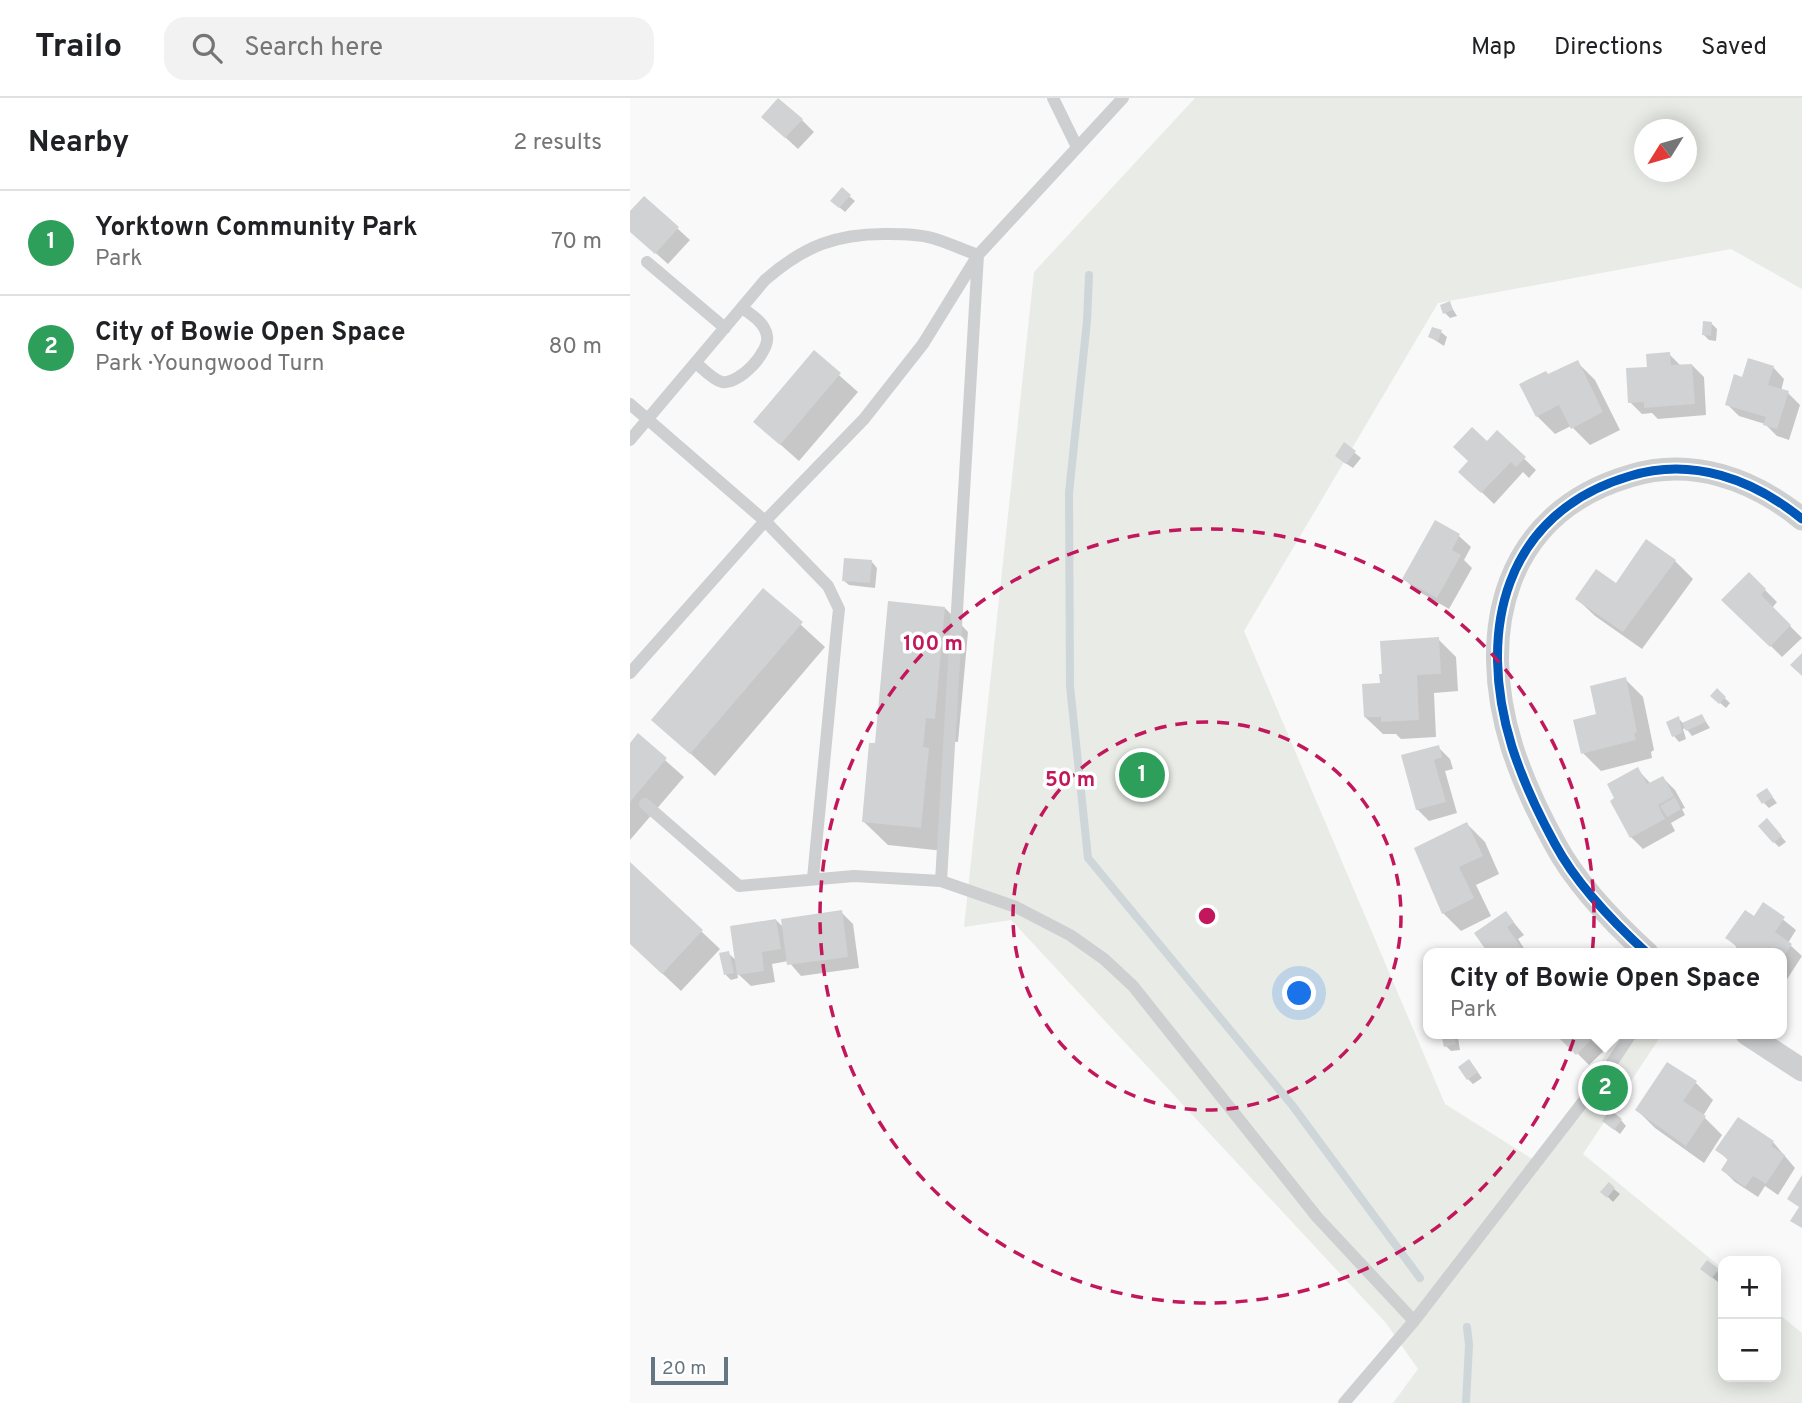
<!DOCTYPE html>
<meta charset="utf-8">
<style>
body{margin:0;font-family:Overpass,sans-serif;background:#f2f2f2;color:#202124}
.controls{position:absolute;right:21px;bottom:21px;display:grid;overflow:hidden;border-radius:14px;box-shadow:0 4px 18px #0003}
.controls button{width:63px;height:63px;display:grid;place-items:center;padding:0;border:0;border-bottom:2px solid #e0e0e0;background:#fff;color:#202124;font:35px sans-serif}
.compass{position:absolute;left:1004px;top:21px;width:63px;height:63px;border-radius:50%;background:#fff;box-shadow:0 4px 18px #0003;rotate:233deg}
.scale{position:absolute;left:21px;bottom:18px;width:77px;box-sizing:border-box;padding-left:7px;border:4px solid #657683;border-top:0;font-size:19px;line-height:24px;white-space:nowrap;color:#657683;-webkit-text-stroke:5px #fff;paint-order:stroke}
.you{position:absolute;left:670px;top:896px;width:24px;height:24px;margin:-18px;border:5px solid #fff;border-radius:50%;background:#1a73e8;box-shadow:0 0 0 10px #1a73e833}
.badge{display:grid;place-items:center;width:46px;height:46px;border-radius:50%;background:#565c61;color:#fff;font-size:23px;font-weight:700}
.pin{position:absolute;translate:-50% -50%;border:4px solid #fff;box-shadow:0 2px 7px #0006}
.popup{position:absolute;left:793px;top:850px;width:364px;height:91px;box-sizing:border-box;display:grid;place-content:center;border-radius:14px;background:#fff;filter:drop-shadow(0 2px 5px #0005);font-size:23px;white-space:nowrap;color:#757577}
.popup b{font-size:26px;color:#202124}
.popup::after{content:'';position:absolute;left:50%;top:100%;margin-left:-14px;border:14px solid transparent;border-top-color:#fff}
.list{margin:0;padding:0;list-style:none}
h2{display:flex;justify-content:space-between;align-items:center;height:91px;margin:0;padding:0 28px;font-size:30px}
h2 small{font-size:23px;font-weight:400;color:#757577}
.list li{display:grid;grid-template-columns:46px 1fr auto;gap:21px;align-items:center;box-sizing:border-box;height:105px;padding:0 28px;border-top:2px solid #e0e0e0}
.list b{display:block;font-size:26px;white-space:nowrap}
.list p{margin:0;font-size:23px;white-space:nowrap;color:#757577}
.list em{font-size:23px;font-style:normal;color:#757577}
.icon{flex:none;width:38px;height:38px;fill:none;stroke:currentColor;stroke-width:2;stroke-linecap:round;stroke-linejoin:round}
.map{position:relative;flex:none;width:1172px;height:1305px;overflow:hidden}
header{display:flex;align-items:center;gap:42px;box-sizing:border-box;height:98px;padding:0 35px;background:#fff;border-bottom:2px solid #e0e0e0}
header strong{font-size:33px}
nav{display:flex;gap:38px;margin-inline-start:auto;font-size:24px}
.search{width:490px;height:63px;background:#f2f2f2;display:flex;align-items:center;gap:18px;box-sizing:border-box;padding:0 24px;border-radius:21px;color:#757577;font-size:26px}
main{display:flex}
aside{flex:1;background:#fff}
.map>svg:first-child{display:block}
</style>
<header>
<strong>Trailo</strong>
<div class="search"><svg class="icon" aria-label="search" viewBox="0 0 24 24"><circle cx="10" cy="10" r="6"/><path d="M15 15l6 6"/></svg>Search here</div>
<nav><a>Map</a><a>Directions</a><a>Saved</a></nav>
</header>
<main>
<aside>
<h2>Nearby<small>2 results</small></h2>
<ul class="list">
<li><span class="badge" style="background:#2e9e5b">1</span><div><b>Yorktown Community Park</b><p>Park</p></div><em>70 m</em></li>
<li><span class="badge" style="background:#2e9e5b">2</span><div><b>City of Bowie Open Space</b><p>Park · Youngwood Turn</p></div><em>80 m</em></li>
</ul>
</aside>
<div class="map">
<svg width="1172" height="1305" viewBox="0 0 1172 1305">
<rect width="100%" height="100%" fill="#f9f9f9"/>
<!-- green -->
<path fill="#e8ebe6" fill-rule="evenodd" d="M565 0H1172V191L1101 151 808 205 614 533 815 1006 907 1064 989 936H1032L953 1056 1093 1171V1279H1146V1214L1172 1235V1305H763L788 1271 756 1225 381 822 334 829 404 174ZM1015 32H1056V74H1015Z"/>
<!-- shadow -->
<path fill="#0003" d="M172 22 184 34 168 51 145 30Z
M212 92 225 103 215 114 202 103Z
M14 100 60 142 38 166 0 132V116Z
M819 205 827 218 820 220 815 215Z
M1082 226 1087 231 1086 243 1079 242 1074 237Z
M811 234 817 239 814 248 800 239Z
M184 255 228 294 169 363 125 324Z
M1039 256 1051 268 1062 267 1074 279 1076 317 1028 321 1022 315 1012 316 1000 304 1019 270Z
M947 264 965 282 990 332 960 347 941 328 925 336 907 318 919 278Z
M1143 269 1154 281 1151 293 1158 295 1170 307 1159 342 1147 338 1135 326 1109 318 1097 306 1113 281Z
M867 335 906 372 899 380 893 374 864 406 831 374Z
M715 347 731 360 723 370 712 363Z
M829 438 841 449 834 462 842 470 819 511 786 492 774 481Z
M1016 444 1045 463 1063 481 1012 551 965 518 947 501 986 487Z
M242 464 247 470 245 490 219 487 213 482Z
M1119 476 1147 504 1142 510 1172 540 1152 559 1094 502Z
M134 493 195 549 85 678 23 621Z
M315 510 338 534 328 644 319 643 314 753 258 747 234 724 247 647Z
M808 541 826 559 828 593 804 595 806 639 771 641 766 636H753L735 619Z
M995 581 1013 599 1024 652 1021 654 1022 660 971 673 953 655 969 617Z
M1087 593 1100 605 1096 610 1082 598Z
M1072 618 1080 630 1062 638 1056 630 1053 631 1056 641 1049 644 1044 638 1048 620 1054 626Z
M8 638 54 679 0 742V647Z
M808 649 820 661 823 671 815 673 827 715 799 723 787 711Z
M1008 672 1021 686 1033 680 1045 692 1055 710 1052 711 1055 717 1041 725 1045 733 1013 751 1001 739Z
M1137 692 1147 705 1139 710 1134 705Z
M837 726 855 744 869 776 846 787 861 818 831 833 813 815Z
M1142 728 1156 744 1149 749 1144 744Z
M0 766 90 851 51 893 0 845Z
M1134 806 1166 832 1158 845 1172 858 1152 889V855H1108L1106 853 1108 850 1097 840 1124 820Z
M211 814 223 826 229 870 171 878 158 863 142 866 145 884 121 888 107 875 108 880 101 882 96 877 98 855 107 863 146 822 154 830Z
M876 815 894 837 888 841 897 855H860L846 835Z
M813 936H823L828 940 830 952 821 953 816 948Z
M928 936H972L981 946 959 967Z
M844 969 852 980 843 986 838 981Z
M1066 985 1083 1002 1073 1018 1092 1037 1074 1065 1025 1030 1007 1012Z
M991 1022 996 1028 990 1036 980 1028Z
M1143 1044 1165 1070 1148 1097 1135 1088 1128 1099 1105 1084 1093 1072 1099 1063 1088 1052Z
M979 1087 990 1096 983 1104 973 1094Z
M1088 1173 1093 1178 1088 1184 1078 1176Z"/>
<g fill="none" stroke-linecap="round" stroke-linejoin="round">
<!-- stream -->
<path stroke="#ced6d9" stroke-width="8" d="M459 177 457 223 439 395 440 588 458 760 662 1007 790 1180
M836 1305 839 1247 837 1229"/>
</g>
<!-- building -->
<path fill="#d0d2d3" d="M148 0 173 21 155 40 131 19Z
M212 89 221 97 209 110 200 103Z
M14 98 49 129 25 156 0 134V113Z
M820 203 823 212 813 216 810 207Z
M1073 223 1082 224 1081 238 1072 237Z
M802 229 812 232 808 243 798 239Z
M184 252 211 275 150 347 123 324Z
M1040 254 1041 267 1062 266 1065 306 1014 310V304L998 305 996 270 1017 269 1016 256Z
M1118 260 1144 268 1138 287 1159 293 1147 331 1133 327 1136 319 1095 307 1104 276 1112 279Z
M948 262 973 314 941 331 929 307 906 319 889 286 916 273 918 276Z
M842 329 857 343 867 332 896 359 886 369 881 364 851 395 828 374 838 363 823 349Z
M714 344 726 353 716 366 705 358Z
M805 422 830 436 822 452 831 457 807 500 772 481Z
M1016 441 1046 462 993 534 945 501 966 471 986 485Z
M214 460 242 462 240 485 212 483Z
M1119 474 1136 491 1131 497 1161 527 1140 549 1091 502Z
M133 490 173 524 60 656 21 622Z
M258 503 315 509 305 621 296 620 293 649 299 650 291 730 232 724 239 645H245Z
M809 539 811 576 787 577 789 622 751 624V619H734L732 586 750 585 749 576H752L750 543Z
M1172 555V578L1160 567Z
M996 579 1007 634 1004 636 1006 642 951 656 943 622 966 616 960 588Z
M1087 590 1096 599 1089 606 1080 598Z
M1072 616 1076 624 1056 633 1052 625Z
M1049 618 1052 635 1042 639 1036 624Z
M8 635 37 660 0 704V645Z
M809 647 812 659 804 662 816 704 786 712 771 657Z
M1008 669 1017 686 1033 678 1044 698 1028 707 1035 721 1000 740 980 703 984 700 977 686Z
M1137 690 1143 699 1132 706 1126 697Z
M1045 699 1051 711 1037 719 1030 708Z
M1137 720 1152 738 1143 745 1128 728Z
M837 724 853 758 829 769 844 800 812 816 784 750Z
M0 764 73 832 32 876 0 846Z
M1133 804 1155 819 1145 834 1162 846 1152 861V855H1106L1104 853 1107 848 1095 840 1115 812 1124 818Z
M212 812 218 859 157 867 151 821Z
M876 813 884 824 877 829 895 855H858L844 835Z
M146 821 151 851 132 854 134 873 107 877 100 828Z
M99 853 104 875 94 877 89 855Z
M811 936H823L826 946 814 949Z
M925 936H967L946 957Z
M839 961 848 974 837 982 828 969Z
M1037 964 1067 983 1053 1003 1076 1018 1056 1048 1005 1012Z
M980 1012 992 1021 984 1032 972 1023Z
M1108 1019 1144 1043 1141 1048 1155 1057 1136 1086 1123 1078 1115 1089 1091 1072 1098 1061 1085 1052Z
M1172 1077V1130L1160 1123 1169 1109 1157 1101Z
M979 1084 985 1090 977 1100 970 1094Z
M1077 1162 1089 1171 1082 1180 1070 1171Z"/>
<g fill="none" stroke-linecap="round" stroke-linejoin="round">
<!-- service -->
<path stroke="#cecfd0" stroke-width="12" d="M423 0 447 49
M17 164 95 230
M66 265C73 271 83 282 92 284 109 287 140 254 137 238 135 225 122 217 112 210
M0 306 135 423 198 488 209 511 207 530 183 780
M0 342 135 182C174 148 207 135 259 136 273 136 288 136 302 140 317 144 333 152 348 157L311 783
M0 575 135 423 234 321 293 246 348 157 493 0
M15 706 109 788 224 778 311 783 386 809 440 837 474 861 503 888 687 1119 784 1223
M714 1305 784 1223 973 978 1001 936"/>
<!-- minor -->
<path stroke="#cecfd0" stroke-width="23" d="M1017 855C983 824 947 787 925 746 909 717 892 680 882 649 846 533 874 415 1000 378 1062 359 1123 381 1172 421
M1117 936 1172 972"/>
<!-- cycleway casing -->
<g stroke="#fff" stroke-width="13">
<path id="cycleway" d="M1017 855C983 824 947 787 925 746 909 717 892 680 882 649 846 533 874 415 1000 378 1062 359 1123 381 1172 421"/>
</g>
<!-- cycleway -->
<use href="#cycleway" stroke="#0057b8" stroke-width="9"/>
</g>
<!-- distance rings -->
<g fill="none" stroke="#c2185b" stroke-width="3.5" stroke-dasharray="12 9">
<circle cx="577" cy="818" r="194"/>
<circle cx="577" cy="818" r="387"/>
</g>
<circle cx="577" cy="818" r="10" fill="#c2185b" stroke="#fff" stroke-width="3.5"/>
<g font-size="21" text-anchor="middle" font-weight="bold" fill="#c2185b" stroke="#fff" stroke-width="7" stroke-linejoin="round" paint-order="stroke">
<text x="303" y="552">100 m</text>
<text x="440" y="688">50 m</text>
</g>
</svg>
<div class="controls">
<button>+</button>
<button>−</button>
</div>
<svg class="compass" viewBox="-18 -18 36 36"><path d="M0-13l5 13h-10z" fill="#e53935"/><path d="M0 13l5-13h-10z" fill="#757577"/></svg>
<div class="scale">20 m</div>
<div class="you"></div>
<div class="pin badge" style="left:512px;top:677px;background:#2e9e5b">1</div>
<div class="pin badge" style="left:975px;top:990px;background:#2e9e5b">2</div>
<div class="popup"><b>City of Bowie Open Space</b>Park</div>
</div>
</main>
